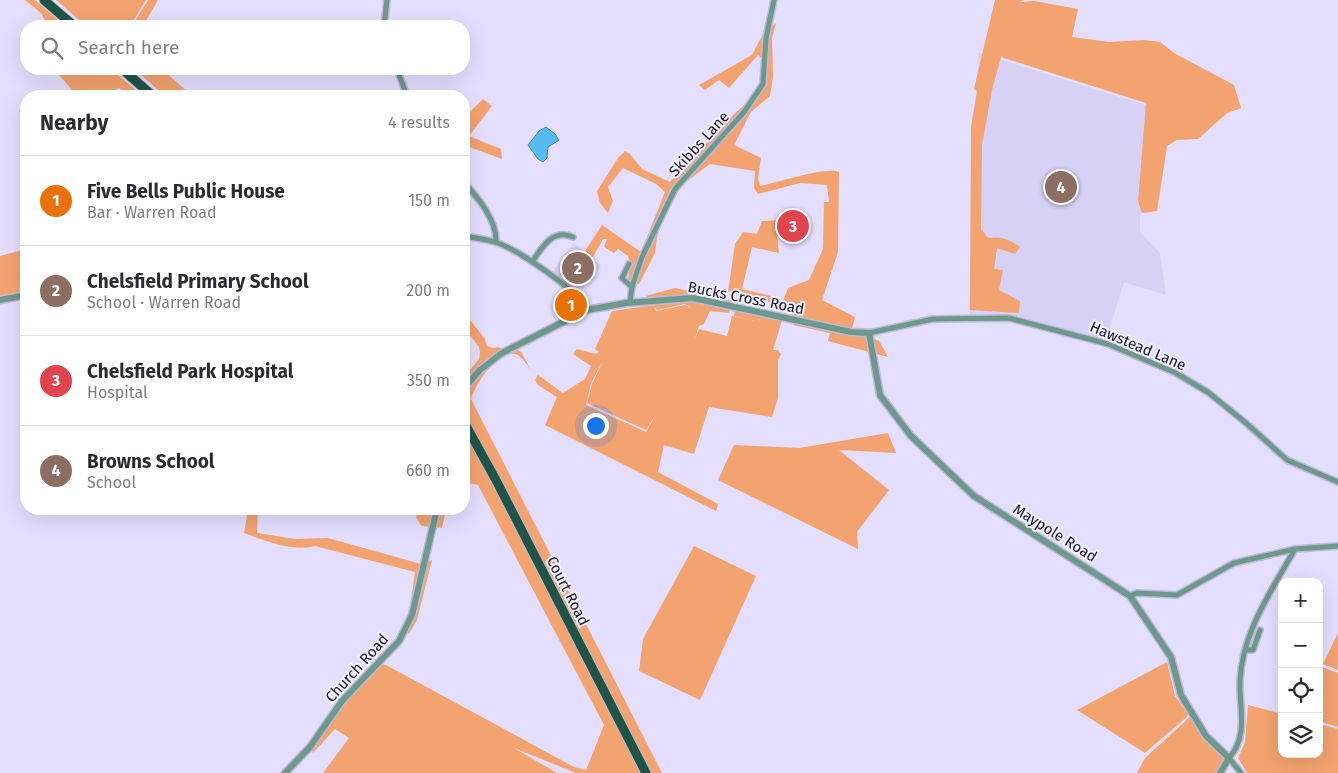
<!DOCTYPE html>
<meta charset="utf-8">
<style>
body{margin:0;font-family:"Fira Sans",sans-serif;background:#f7f7f7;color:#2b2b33}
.controls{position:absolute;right:15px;bottom:15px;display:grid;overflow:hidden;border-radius:10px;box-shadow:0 5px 20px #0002}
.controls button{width:45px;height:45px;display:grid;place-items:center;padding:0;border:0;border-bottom:1px solid #e1e1e2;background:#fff;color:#2b2b33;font:25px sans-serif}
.you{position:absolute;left:595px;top:425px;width:18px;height:18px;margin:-12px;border:4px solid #fff;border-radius:50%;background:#1a73e8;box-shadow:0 0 0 8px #1a73e833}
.badge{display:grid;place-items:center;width:32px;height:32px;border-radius:50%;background:#676d11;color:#fff;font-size:16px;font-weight:700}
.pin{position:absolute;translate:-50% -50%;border:2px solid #fff;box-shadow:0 1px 5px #0006}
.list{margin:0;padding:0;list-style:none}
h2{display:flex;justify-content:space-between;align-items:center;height:65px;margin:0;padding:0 20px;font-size:21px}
h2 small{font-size:16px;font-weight:400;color:#7c7c81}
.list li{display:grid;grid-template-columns:32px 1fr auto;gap:15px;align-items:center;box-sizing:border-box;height:90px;padding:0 20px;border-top:1px solid #e1e1e2}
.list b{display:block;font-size:19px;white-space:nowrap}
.list p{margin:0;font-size:16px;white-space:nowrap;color:#7c7c81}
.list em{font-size:16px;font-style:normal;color:#7c7c81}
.icon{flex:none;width:28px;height:28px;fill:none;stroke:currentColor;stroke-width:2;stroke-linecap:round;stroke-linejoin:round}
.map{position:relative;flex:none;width:1338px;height:773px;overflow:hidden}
.search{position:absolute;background:#fff;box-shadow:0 5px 20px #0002;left:20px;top:20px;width:450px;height:55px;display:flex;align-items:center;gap:12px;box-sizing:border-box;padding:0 18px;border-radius:20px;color:#7c7c81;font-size:19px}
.panel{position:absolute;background:#fff;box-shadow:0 5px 20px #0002;left:20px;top:90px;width:450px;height:425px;border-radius:20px}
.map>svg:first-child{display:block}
</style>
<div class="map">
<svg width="1338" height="773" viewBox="0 0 1338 773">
<rect width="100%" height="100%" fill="#e4deff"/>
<!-- built -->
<path fill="#d7d1f6" d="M979 53 1174 114 1140 217V232L1160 253 1166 295 1124 282 1106 340 1026 318 1007 315 969 316 973 135Z
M574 243 601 266 579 294 552 273Z"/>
<!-- green -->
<path fill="#f3a36f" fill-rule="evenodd" d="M25 0H35L65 26H47L42 14Z
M56 0H146L130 26H86Z
M148 0H158L143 26H132Z
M995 0H1023L1020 2 1035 1 1078 9 1072 37 1109 42 1144 40 1160 42 1174 53 1234 85 1241 108 1227 113 1198 139 1177 140 1167 146 1157 211 1142 213 1138 202 1146 103 1001 57 992 90 982 145 981 229 988 238C1001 236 1009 239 1020 247L1015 254 997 248 994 269 1003 270 999 290 1020 301 1019 313 970 310 971 127 977 91 974 89Z
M776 23 772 38 773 77 770 96 751 112 734 145 761 158 758 178 760 186C775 183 828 166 839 172L838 252 822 300 855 317 852 329 879 341 888 357 828 341 830 333 793 325 794 317 781 306 788 288 809 280 823 249 824 202H829L827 185 800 183 758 194 754 188 755 171 710 164 671 193 657 237 655 253 639 284 628 282 630 264 628 256 618 249 614 253 604 247 607 239H603L593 257 585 251 602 225 641 252 665 192 656 184 623 168 608 187 613 201 608 213 600 203 597 191 618 158 625 151 630 154 642 169 670 182 735 113 750 101 760 81 763 59 758 55 729 88 719 80 705 90 699 85 752 55 764 32Z
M54 69H111L143 96H129L119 88 105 96H77Z
M134 69H162L192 96H165Z
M483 99 492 106 469 136 501 149 502 159 464 145V118Z
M803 219 811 223V230L805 235 799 233 798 227 787 229 783 240 777 235 779 253 752 247 742 289 771 296 772 303 728 292 735 244 743 232 757 234 762 221Z
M26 249V291L0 296V256Z
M675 288 734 301 729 313 710 311 704 324 699 326 695 338 699 329 727 336 732 316 755 321 734 316 735 310 782 320 773 350H778L781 354 778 361V398L772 417 709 407 694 454 664 445 658 472 718 504 716 511 545 425 557 397 538 385 535 380 538 375 563 393 585 379 591 366 573 354 577 349 596 354 599 352 595 349 612 311 654 305 656 311 685 305 693 309 685 304 657 310 646 296ZM603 361 592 384 587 403 646 430 656 414 646 432 586 405 591 383Z
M464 312 485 339 487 346 493 348 498 347 504 350 515 348 521 352 531 370C527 365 521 355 515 354 497 350 475 385 471 399L662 773H576L514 748 557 773H323L349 738 335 729 313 753 312 749 343 706 379 664 386 665 574 767 586 770 604 725 478 485 464 482V377L479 359 480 353 479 347 464 327Z
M888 433 896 453 839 450 889 490 857 532 858 549 718 480 734 445 799 448Z
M248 509H258L257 533 296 539 328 538 421 564 432 560 417 620 409 634 403 630 410 608 415 572 315 546C293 552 265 541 244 533Z
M418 509H446L442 528 422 526 416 518Z
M694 546 756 576 700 700 639 671 643 639Z
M1338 633V670L1323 664Z
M1167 662 1175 696 1189 715 1145 753 1077 710Z
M1319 666 1338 673V727L1319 721Z
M1248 705 1282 714V754H1319V724L1338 729V773H1247L1238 758 1245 742Z
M1190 717C1201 733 1211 746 1225 757L1219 773H1137L1145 758Z"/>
<!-- water -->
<path fill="#56bcef" stroke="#4389b3" d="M546 127 555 134 559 140 548 147 547 158 543 162 538 159 528 145 539 131Z"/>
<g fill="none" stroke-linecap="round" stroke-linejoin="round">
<!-- minor casing -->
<g stroke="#bfb9d8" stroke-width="8">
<path id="minor" d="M384 26 387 0
M397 69 407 96
M464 182C478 198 497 220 496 242
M464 236C475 238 487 239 498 243 519 251 578 290 587 310
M532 262C542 248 552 228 573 237
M629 264 622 278 632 287
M630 302 632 287 642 257 675 189 744 112 763 84 766 38 774 0
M869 333 933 319 1009 318 1108 344 1176 373 1209 393 1246 423 1287 460 1338 482
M1130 596 1137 593 1177 595 1234 563 1295 549 1338 546
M1245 650H1253L1260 630
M1241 773 1229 758C1249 736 1239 707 1240 681 1242 632 1272 590 1295 549"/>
</g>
<!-- tertiary casing -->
<g stroke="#bfb9d8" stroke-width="9">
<path id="tertiary" d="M0 300 26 295
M464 388 480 370 502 353 587 310 626 303 693 298 851 332 869 333 880 395 911 436 974 496 1130 596 1171 657 1181 695 1206 736 1229 758 1220 773
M285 773 310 747 342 701 399 641 412 615 437 509"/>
</g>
<!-- primary casing -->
<g stroke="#bfb9d8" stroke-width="11">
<path id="primary" d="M44 0 74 26
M122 69 153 96
M464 422 497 482 646 773"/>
</g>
<!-- minor -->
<use href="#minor" stroke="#6c998b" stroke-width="5"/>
<!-- tertiary -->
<use href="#tertiary" stroke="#6c998b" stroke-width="6"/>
<!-- primary -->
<use href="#primary" stroke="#205447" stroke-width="9"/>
</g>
<g text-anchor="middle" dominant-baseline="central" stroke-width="4" stroke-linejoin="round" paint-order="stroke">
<!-- street labels -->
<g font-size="15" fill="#171326" stroke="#f0effa">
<text transform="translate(699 144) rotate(-48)">Skibbs Lane</text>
<text transform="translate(746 298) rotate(11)">Bucks Cross Road</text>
<text transform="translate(1138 346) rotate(23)">Hawstead Lane</text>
<text transform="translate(1055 533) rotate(32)">Maypole Road</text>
<text transform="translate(568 591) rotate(63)">Court Road</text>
<text transform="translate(357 668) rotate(-48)">Church Road</text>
</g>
</g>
</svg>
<div class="controls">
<button>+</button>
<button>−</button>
<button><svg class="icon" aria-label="locate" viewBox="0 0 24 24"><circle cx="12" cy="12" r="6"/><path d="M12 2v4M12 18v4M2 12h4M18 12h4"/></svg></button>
<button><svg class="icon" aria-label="layers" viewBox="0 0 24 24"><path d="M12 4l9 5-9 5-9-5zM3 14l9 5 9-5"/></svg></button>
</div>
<div class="you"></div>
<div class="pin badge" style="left:571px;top:305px;background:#e8710a">1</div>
<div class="pin badge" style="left:578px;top:268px;background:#8d6e63">2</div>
<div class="pin badge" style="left:793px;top:226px;background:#e0444e">3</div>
<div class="pin badge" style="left:1061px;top:187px;background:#8d6e63">4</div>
<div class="search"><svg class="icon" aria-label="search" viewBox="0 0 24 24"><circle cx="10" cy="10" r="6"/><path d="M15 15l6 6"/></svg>Search here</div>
<section class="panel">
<h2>Nearby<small>4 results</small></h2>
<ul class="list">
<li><span class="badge" style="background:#e8710a">1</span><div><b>Five Bells Public House</b><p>Bar · Warren Road</p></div><em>150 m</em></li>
<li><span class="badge" style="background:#8d6e63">2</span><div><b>Chelsfield Primary School</b><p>School · Warren Road</p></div><em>200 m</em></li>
<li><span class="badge" style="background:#e0444e">3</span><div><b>Chelsfield Park Hospital</b><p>Hospital</p></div><em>350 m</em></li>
<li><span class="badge" style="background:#8d6e63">4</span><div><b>Browns School</b><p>School</p></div><em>660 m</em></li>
</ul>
</section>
</div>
